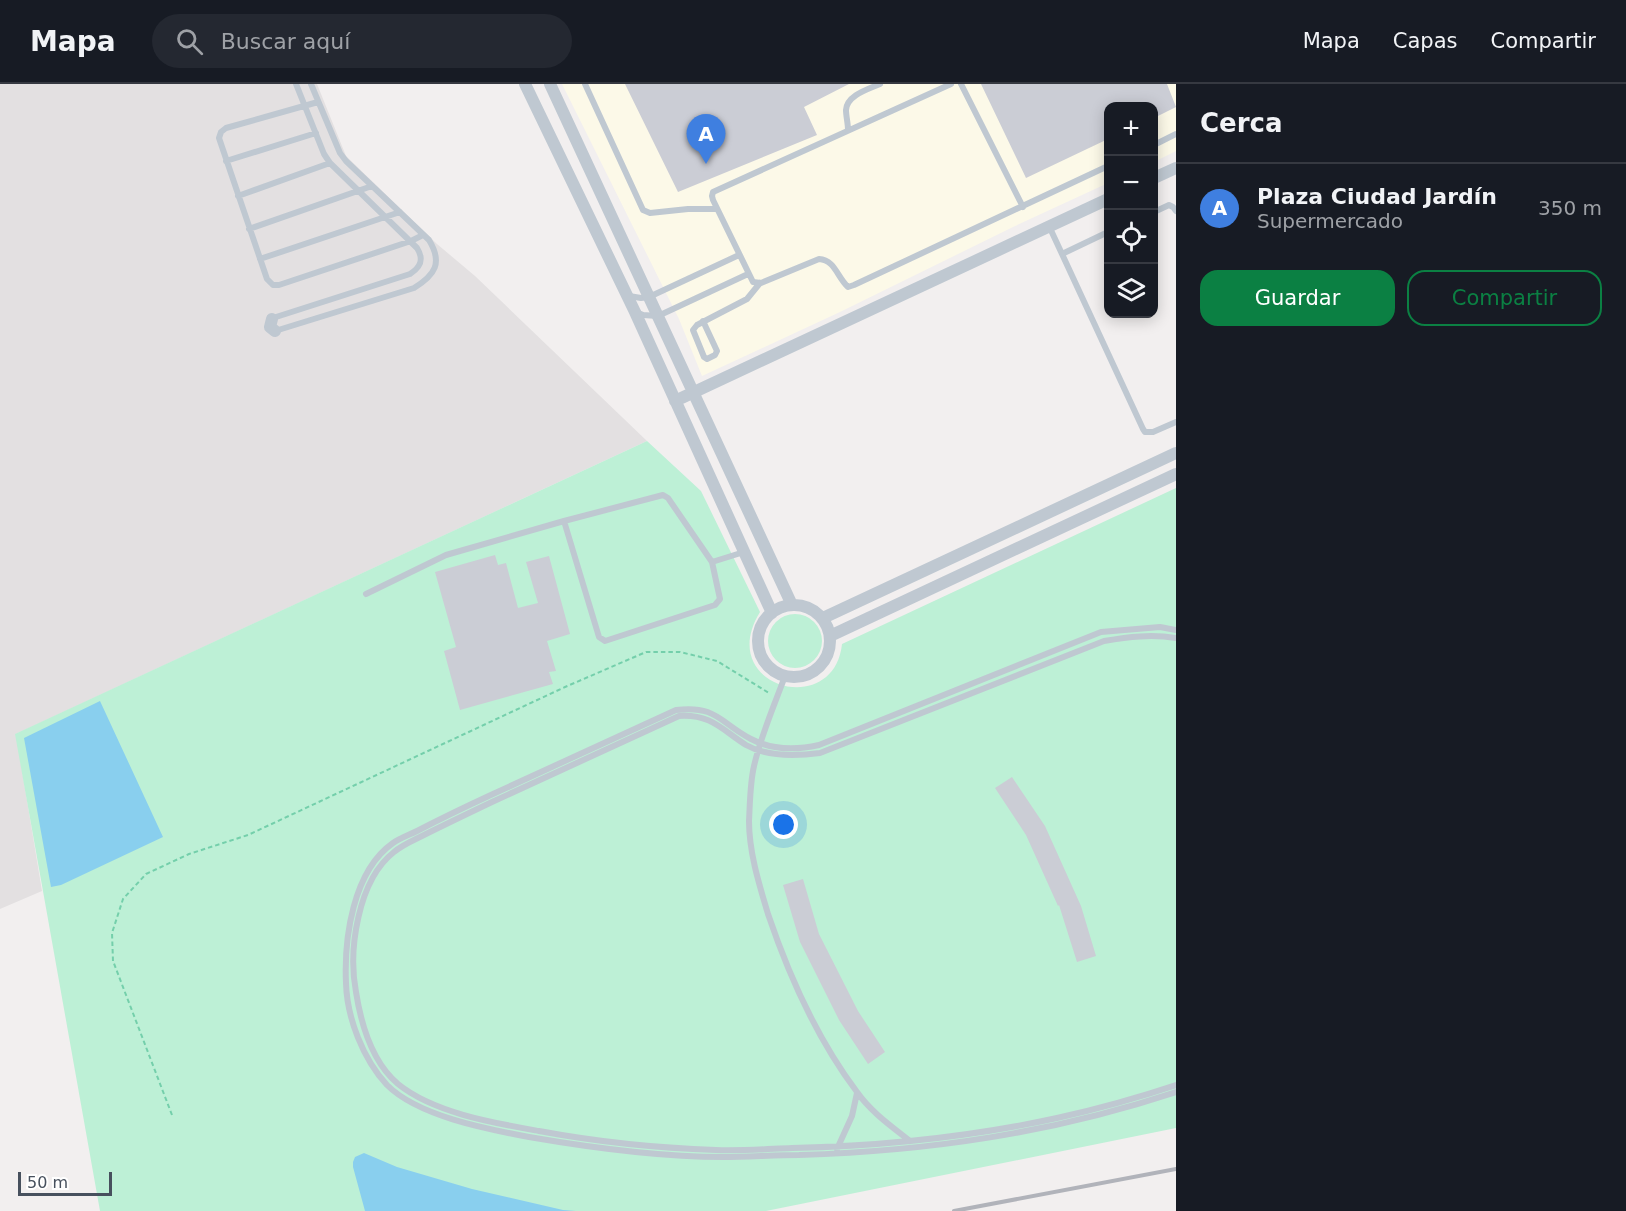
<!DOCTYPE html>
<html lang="es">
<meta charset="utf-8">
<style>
body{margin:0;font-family:"DejaVu Sans",sans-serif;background:#242831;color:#f1f3f6}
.controls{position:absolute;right:18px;top:18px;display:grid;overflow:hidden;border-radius:12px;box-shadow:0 3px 15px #0003}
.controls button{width:54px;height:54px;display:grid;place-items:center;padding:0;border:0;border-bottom:2px solid #363941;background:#171b24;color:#f1f3f6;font:30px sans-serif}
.scale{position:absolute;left:18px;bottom:15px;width:94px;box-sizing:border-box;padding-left:6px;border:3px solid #47505d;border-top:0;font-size:16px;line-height:21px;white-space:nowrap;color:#47505d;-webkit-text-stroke:4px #fff;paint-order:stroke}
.you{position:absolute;left:784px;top:741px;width:21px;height:21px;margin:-15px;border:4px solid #fff;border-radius:50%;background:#1a73e8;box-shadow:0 0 0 9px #1a73e833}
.badge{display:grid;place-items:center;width:39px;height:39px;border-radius:50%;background:#0b8043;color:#fff;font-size:20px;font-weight:700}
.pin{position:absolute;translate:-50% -50px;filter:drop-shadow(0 2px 3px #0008)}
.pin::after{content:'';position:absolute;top:32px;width:21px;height:18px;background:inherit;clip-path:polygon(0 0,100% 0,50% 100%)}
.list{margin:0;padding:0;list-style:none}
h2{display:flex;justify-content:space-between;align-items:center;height:78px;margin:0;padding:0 24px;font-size:26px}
h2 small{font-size:20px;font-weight:400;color:#9ea1a6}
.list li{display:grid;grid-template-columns:39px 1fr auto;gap:18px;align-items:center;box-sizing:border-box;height:90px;padding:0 24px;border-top:2px solid #363941}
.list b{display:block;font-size:22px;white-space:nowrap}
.list p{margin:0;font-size:20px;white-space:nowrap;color:#9ea1a6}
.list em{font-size:20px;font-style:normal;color:#9ea1a6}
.actions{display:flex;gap:12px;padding:18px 24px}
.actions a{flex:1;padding:14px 0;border:2px solid #0b8043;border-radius:18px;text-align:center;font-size:21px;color:#0b8043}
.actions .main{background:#0b8043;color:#fff}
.icon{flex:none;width:33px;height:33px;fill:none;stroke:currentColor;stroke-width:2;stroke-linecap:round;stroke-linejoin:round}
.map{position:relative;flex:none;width:1176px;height:1127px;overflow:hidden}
header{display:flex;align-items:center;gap:36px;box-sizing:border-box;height:84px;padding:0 30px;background:#171b24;border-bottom:2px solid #363941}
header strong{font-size:28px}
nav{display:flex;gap:33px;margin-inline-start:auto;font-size:21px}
.search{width:420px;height:54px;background:#242831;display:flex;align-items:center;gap:15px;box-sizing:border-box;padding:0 21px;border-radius:33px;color:#9ea1a6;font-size:22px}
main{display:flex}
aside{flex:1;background:#171b24}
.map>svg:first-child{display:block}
</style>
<header>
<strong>Mapa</strong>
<div class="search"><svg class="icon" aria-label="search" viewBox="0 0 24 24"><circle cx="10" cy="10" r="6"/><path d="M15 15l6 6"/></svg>Buscar aquí</div>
<nav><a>Mapa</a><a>Capas</a><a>Compartir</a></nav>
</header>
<main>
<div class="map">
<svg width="1176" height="1127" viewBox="0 0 1176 1127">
<rect width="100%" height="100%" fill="#f2efef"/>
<!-- commercial -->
<path fill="#fcf9e8" d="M562 0H1176V67L1154 78V22H1108V99L1013 143 840 228 702 292 679 235Z"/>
<!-- education -->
<path fill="#e3e0e1" d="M0 0H317L346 72 437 160 475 192 647 357 16 650 42 807 0 825Z"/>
<!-- green -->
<path fill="#bdf0d6" d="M647 357 701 407 760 528C714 603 834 636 842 560L1176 404V1044L766 1127H100L15 650Z
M768 557a27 27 0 1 1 54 0a27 27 0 1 1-54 0Z"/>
<!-- water -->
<path fill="#89cfee" d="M100 617 163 753 61 801 51 803 24 654Z
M364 1069 397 1083 472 1105 563 1126 576 1127H365L353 1083V1078L355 1073Z"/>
<!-- building -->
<path fill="#cbcdd5" d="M625 0H849L804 23 817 51 678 108Z
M981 0H1167L1176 23 1154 34V22H1108V55L1026 94Z
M495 471 498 481 506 479 518 524 538 519 526 478 549 472 570 550 547 557 556 587 549 588 553 600 460 626 444 567 456 563 435 488Z
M1012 693 1045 742 1081 822 1096 872 1077 878 1059 821 1058 822 1026 751 995 704Z
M803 795 819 850 858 927 885 968 868 980 839 936 800 858 783 801Z"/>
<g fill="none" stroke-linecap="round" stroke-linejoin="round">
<!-- path -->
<path stroke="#74cfab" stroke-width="2" stroke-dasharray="4.5 3" stroke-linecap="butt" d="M172 1031 113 877 112 849 123 815 146 790 189 770 248 751 565 603 646 568H680L717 577 769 609"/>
<!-- service -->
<path stroke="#bfc8d1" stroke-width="6" d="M585 0 643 126 650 129 688 125H717
M951 0 713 108 712 112 713 116 753 198 761 199 819 175C835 176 837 193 848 203L854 201 1108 82
M961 0 1023 123
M318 18 226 44 221 48 219 54 267 195 273 201H279L411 157 423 151
M848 46C848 39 846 32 846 26 847 11 869 5 880 0
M1154 61 1176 50
M226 77 316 49
M238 112 330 79
M1154 128 1169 121 1173 123 1176 127
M1049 142 1062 170
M249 145 372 102
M1108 148 1062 170 1143 345 1145 348H1153L1176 338
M260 175 400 128
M629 212 641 214 649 213 739 171
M636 228 643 231 658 232 748 190
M272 235 276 233 410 190C421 183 424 175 417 164L330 79 324 70 296 0
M703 237 717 267 715 271 707 275 704 273 693 246 697 241 747 215 760 199
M275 247 414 204C435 191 443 179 429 156L346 77 340 69 311 0
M564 437 663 411 668 414 712 478
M366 510 446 471 564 437 599 553 605 557 715 521 720 515 712 478 744 468
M1176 546 1160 543 1101 548 819 661C797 666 772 666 751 655 720 639 717 621 676 626 615 654 554 682 493 710 467 722 442 734 417 747 409 751 400 754 393 759 353 787 344 854 346 899 347 934 363 975 387 1001 418 1032 486 1045 529 1053 593 1064 658 1073 723 1073 748 1073 774 1071 799 1071 930 1067 1052 1049 1176 1008
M1176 554C1151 550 1128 553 1104 557L820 669C797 672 767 673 746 661 721 645 711 630 679 632 616 661 554 690 492 718 469 729 446 740 424 751 414 756 402 761 394 768 358 796 348 866 356 908 361 940 372 978 398 1000 434 1029 494 1039 539 1047 598 1058 657 1064 716 1066 741 1067 767 1065 792 1064 881 1062 970 1053 1057 1034 1097 1025 1137 1014 1176 1001
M785 592C774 622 761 651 754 682 750 699 750 719 749 737 749 768 759 800 768 830 789 892 817 955 857 1008 871 1028 891 1042 910 1057
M837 1065 852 1032 857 1009"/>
<!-- minor -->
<path stroke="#bfc8d1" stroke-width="12" d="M525 0 635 228 772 529
M550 0 792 521
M1154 94 1176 84
M272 235 270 243 275 247
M675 317 1108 115
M758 557a36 36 0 1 1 72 0a36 36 0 1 1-72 0Z
M823 534 1176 369
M830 552 1176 390"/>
<!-- rail -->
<path stroke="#b1b3ba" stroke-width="4" d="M954 1127 1176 1085"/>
</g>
</svg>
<div class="controls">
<button>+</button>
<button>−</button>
<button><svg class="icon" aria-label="locate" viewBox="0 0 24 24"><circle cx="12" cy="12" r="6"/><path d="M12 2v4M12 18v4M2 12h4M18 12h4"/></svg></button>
<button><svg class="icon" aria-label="layers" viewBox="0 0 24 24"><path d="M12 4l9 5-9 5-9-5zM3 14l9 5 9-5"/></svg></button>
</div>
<div class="scale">50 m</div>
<div class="you"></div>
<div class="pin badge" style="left:706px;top:80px;background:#3f7fe0">A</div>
</div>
<aside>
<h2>Cerca<small></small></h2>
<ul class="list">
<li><span class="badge" style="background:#3f7fe0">A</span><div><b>Plaza Ciudad Jardín</b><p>Supermercado</p></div><em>350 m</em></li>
</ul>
<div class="actions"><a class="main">Guardar</a><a>Compartir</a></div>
</aside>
</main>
